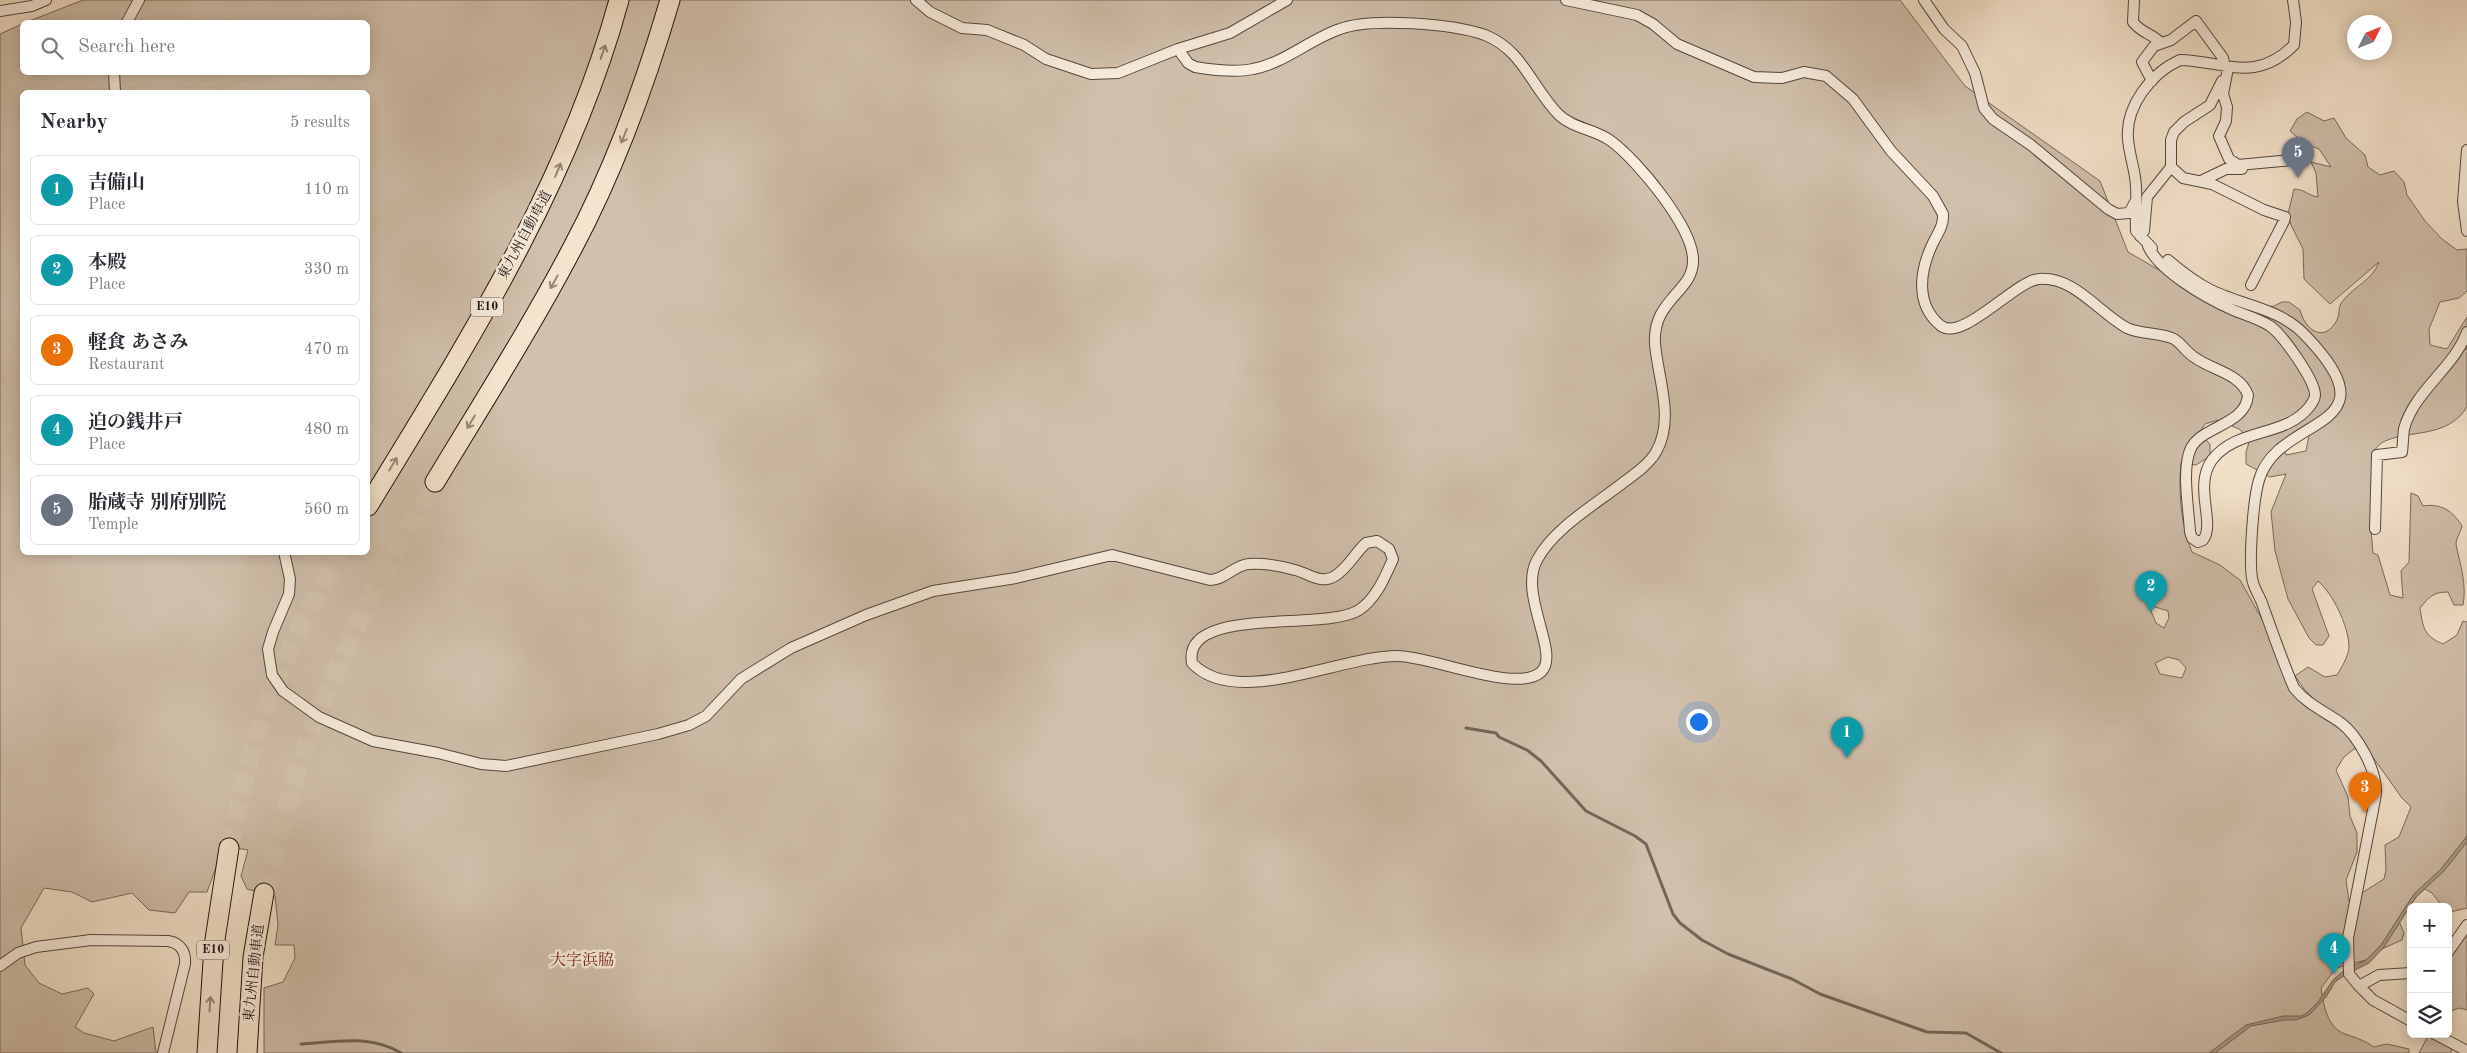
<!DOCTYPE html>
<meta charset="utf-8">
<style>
body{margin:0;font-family:"Old Standard TT","Noto Serif JP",serif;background:#f7f7f7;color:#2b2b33}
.controls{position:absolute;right:15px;bottom:15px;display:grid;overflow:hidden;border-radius:8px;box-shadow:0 2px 12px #0003}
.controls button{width:45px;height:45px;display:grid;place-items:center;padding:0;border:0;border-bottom:1px solid #e1e1e2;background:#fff;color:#2b2b33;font:25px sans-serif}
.compass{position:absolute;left:2347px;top:15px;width:45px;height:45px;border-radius:50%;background:#fff;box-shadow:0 2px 12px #0003;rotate:47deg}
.you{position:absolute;left:1698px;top:721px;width:18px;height:18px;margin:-12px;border:4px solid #fff;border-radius:50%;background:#1a73e8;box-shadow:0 0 0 8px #1a73e833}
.badge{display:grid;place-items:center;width:32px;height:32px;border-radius:50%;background:#0b8043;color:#fff;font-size:16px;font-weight:700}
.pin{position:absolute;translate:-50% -41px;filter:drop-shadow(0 1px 2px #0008)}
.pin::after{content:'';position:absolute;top:26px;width:18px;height:15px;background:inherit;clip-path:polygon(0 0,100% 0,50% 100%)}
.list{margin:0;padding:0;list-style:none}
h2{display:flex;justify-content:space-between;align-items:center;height:65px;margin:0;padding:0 20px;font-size:21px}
h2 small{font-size:16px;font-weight:400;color:#7c7c81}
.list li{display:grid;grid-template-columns:32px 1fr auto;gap:15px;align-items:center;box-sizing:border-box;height:70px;margin:0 10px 10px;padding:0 10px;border:1px solid #e1e1e2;border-radius:8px}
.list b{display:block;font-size:19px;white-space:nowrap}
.list p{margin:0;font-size:16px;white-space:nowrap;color:#7c7c81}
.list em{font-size:16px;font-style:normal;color:#7c7c81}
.icon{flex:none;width:28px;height:28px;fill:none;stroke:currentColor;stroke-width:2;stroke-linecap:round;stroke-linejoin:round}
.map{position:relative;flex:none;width:2467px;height:1053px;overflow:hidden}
.search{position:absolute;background:#fff;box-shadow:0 2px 12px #0003;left:20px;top:20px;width:350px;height:55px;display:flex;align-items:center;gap:12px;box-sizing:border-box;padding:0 18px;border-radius:8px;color:#7c7c81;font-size:19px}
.panel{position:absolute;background:#fff;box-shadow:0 2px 12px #0003;left:20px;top:90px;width:350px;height:465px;border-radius:8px}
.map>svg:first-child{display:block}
</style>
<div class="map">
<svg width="2467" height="1053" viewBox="0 0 2467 1053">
<rect width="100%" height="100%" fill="#f5e4cd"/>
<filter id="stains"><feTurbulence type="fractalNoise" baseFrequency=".004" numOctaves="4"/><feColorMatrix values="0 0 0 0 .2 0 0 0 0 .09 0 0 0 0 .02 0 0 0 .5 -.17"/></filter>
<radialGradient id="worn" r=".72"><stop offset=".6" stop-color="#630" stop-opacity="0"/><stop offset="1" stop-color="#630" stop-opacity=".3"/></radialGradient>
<!-- green -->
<path fill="#d1c0ac" stroke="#786a5c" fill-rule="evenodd" d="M83 0H1900L1965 86 2100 181 2128 252 2185 285 2216 293 2228 291 2264 307 2274 306 2282 302H2289L2300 310C2305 330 2324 344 2337 320 2340 314 2338 307 2342 302 2355 285 2372 281 2379 262L2330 304 2304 279 2303 249 2291 225 2288 214 2294 189C2304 189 2309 196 2318 197L2316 173 2311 162 2331 167 2319 149 2304 143 2290 131 2297 119 2307 112 2324 121 2334 118 2346 138 2365 155 2368 167 2380 175 2394 171 2404 182 2407 195 2425 221 2442 239 2457 250 2467 249V291L2459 298 2440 302 2429 329 2430 345 2447 349 2467 317V407C2447 439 2410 429 2383 442 2379 444 2375 450 2372 453L2371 530 2373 553 2378 555 2390 595 2403 598 2401 571 2409 562 2411 493 2418 496 2423 506C2441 503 2453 511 2462 526 2461 531 2456 539 2456 544 2460 565 2467 583 2463 605H2454L2448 592C2433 592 2429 597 2420 608 2423 628 2424 636 2443 644L2457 635 2463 621 2467 622V908L2450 912 2448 907 2442 906 2432 893 2425 889 2417 896 2399 921 2404 933 2402 940 2375 952 2366 960 2336 968 2321 988C2323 1003 2327 1028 2345 1034 2356 1038 2364 1040 2374 1047L2387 1044 2409 1049V1053H264V988L283 982 295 958 294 945H275L278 925 275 896 247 889 241 876 248 850 224 846 207 892H189L175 913 149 910 132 893 92 902 72 892 44 888 21 928 25 965 39 983 62 994 88 988 94 994 75 1027 84 1033 114 1041 153 1027 156 1053H0V34L22 24V72H368V22H27ZM22 92H368V552H22ZM2218 420 2239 429 2250 439 2246 452V464L2270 477 2286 474 2271 512 2275 551 2288 599 2309 638 2316 645H2323L2329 636 2312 589 2318 581C2333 594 2348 625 2349 646 2349 655 2342 667 2337 675L2325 677 2308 667 2295 676 2304 689 2321 706 2307 708 2295 697 2286 682 2267 628 2240 580 2220 565 2192 552C2181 526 2178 490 2181 463L2196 465 2210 456V444L2199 433 2205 424ZM2309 435 2306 451 2286 455 2282 444ZM2152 606 2168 611 2169 618 2164 628 2156 623 2150 609ZM2168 657 2179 660 2186 668 2182 678 2160 674 2155 663ZM2354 749H2367L2402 798 2411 807 2399 837 2385 845 2386 870 2384 879 2349 901 2346 880 2357 852V833L2350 816 2348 797 2336 770 2344 757Z
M2467 931V1010L2459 1008 2448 1012V958Z
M2428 1036 2452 1047 2451 1053H2419Z"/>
<!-- water -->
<path fill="#ac9d8c" stroke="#746659" d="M2467 836V842L2444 871 2416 897 2384 947 2369 963 2355 970 2353 966 2366 960 2381 945 2414 894 2441 869Z
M2343 971 2345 975 2335 982 2326 997 2309 1015 2296 1020H2284L2251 1026 2222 1048 2215 1053H2209L2246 1025 2283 1016H2301L2307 1013 2318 1002 2333 980Z"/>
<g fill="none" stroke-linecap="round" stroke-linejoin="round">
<!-- stream -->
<path stroke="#746659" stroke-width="3" d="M1466 728 1496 733 1499 737 1527 750 1541 761 1586 811 1635 836 1646 844 1673 914 1680 923 1702 940 1728 954 1792 979 1820 994 1927 1032 1966 1033 2001 1053
M301 1044C336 1042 370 1034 401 1053"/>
<!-- motorway-tunnel -->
<path stroke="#d5c5b0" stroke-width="19" stroke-dasharray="19 9" stroke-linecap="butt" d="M229 848C238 813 244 778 254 744 273 677 307 612 341 552
M264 893C279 838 291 782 312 729 345 642 389 562 435 482"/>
<!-- minor casing -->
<g stroke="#54473d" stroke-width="12">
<path id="minor" d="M916 0 930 12 962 28 987 30 1024 45 1046 59 1091 74 1118 73 1178 49
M1566 0 1637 15 1653 24 1677 44 1754 77 1782 78 1804 72 1826 76 1853 99 1891 151 1933 196 1943 214C1944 226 1937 234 1932 245 1920 271 1915 304 1940 325 1961 344 2016 280 2039 279 2074 276 2099 313 2127 328 2142 335 2160 332 2174 339 2182 344 2186 352 2194 357 2211 370 2240 373 2248 395 2246 425 2202 426 2191 448 2181 468 2189 510 2190 532L2192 538 2198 542 2203 540C2216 524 2193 486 2212 460 2237 427 2286 438 2310 406 2312 403 2315 399 2315 395 2315 380 2282 334 2270 326 2258 318 2244 315 2231 309 2206 298 2159 271 2148 246
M1924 0 1944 29 1962 46 1975 73 1984 108 1993 119 2031 145 2108 209 2117 214 2129 213 2135 202
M2134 0 2133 22C2140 32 2152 34 2160 42
M0 11 32 6 46 0
M127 22 139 0
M2228 68 2223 94 2227 107 2226 121 2219 136 2229 159 2238 165 2303 159
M114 72 115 92
M2152 81 2142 62 2154 46 2171 40 2196 21 2223 58 2225 67
M2467 150 2463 202 2467 231
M2171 167V140L2174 132 2184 122 2210 105 2222 81
M2201 181 2226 169H2242
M2140 236 2144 231 2147 197 2171 167 2183 178 2212 184 2264 210 2285 217 2284 221 2251 285
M2152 248 2136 231C2135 213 2138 195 2135 177 2133 164 2129 152 2128 139 2125 107 2151 73 2180 60 2225 61 2255 84 2294 45L2296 22 2293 0
M2168 260C2181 271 2195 282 2211 290 2241 305 2278 308 2303 333 2401 433 2278 413 2259 480 2253 500 2249 558 2252 578 2253 587 2259 595 2262 603 2272 631 2282 660 2294 688 2307 704 2324 711 2341 723 2358 736 2376 769 2376 791 2376 797 2374 804 2373 810L2348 938 2349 974 2359 986
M2375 529 2377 455 2402 452C2403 444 2403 436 2404 429 2414 391 2454 368 2467 332
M284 552 290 579 289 594 273 632 268 649 272 675 283 691 319 717 373 741 438 753 481 764 506 766 658 734 689 725 706 716 741 679 791 648 866 615 933 591 1016 578 1112 555 1210 580C1225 580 1234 565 1249 564 1263 563 1281 566 1295 570 1308 573 1321 585 1335 576 1348 568 1355 553 1366 543L1377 541 1389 549 1393 559C1385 577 1376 599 1359 610 1325 632 1182 605 1192 663 1236 710 1342 655 1398 656 1431 656 1517 694 1541 672 1561 654 1518 595 1537 560 1554 528 1596 504 1624 482 1635 474 1649 464 1656 452 1675 419 1658 379 1655 344 1652 299 1694 292 1693 260 1693 227 1637 160 1611 141 1595 129 1574 129 1559 115 1532 88 1523 50 1485 35 1454 24 1371 17 1340 29 1310 39 1285 63 1253 69 1235 73 1213 70 1195 67L1188 63 1178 49 1230 33 1287 0
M2448 952 2467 925
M0 966 18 953 36 947 91 940 168 941C181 943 186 952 185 964L163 1053
M2411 973 2379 975 2359 986 2373 1000 2411 1021
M2435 1034 2467 1051"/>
</g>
<!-- motorway casing -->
<g stroke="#1f130d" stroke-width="21">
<path id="motorway" d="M435 482C482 404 531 327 573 247 615 168 645 85 670 0
M368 506C466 345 569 184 619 0
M207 1053 214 946 229 848
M247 1053 253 957 264 893"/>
</g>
<!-- minor -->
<use href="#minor" stroke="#f8edde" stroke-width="10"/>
<!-- motorway -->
<use href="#motorway" stroke="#f5e4cd" stroke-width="19"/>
</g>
<!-- one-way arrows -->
<defs><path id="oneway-shaft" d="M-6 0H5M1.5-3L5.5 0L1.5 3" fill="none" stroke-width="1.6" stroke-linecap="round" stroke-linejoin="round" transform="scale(1.25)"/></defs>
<g stroke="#958677">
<use href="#oneway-shaft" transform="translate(603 52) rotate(-71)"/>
<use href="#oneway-shaft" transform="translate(624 136) rotate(112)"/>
<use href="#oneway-shaft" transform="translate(558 170) rotate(-67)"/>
<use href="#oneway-shaft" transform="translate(554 282) rotate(119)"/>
<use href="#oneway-shaft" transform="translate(471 422) rotate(121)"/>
<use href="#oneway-shaft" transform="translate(393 464) rotate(-59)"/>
<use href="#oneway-shaft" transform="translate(210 1004) rotate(-86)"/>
</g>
<g text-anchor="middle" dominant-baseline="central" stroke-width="5" stroke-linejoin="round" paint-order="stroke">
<!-- shield labels -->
<g fill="#f8edde" stroke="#60544c" stroke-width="1">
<rect x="471" y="297.5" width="32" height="19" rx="4"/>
<rect x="197" y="940.5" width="32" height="19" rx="4"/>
</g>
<g font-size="12" font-weight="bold" fill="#1f130d">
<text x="487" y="307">E10</text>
<text x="213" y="950">E10</text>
</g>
<!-- street labels -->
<g font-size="14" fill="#1f130d" stroke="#f8edde">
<text transform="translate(525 235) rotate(-62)">東九州自動車道</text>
<text transform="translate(254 973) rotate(-84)">東九州自動車道</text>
</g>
<!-- quarter labels -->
<g font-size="16" fill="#7a1f14" stroke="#f8edde">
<text x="582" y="961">大字浜脇</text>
</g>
</g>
<rect width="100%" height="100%" filter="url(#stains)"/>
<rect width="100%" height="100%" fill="url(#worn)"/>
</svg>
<div class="controls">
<button>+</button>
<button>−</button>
<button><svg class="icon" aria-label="layers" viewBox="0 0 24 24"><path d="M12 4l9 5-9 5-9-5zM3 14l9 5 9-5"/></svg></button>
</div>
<svg class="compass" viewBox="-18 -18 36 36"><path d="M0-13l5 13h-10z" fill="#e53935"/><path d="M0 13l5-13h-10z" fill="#7c7c81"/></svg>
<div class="you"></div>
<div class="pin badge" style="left:1847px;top:758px;background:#0f9aa8">1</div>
<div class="pin badge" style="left:2151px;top:612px;background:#0f9aa8">2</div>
<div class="pin badge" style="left:2365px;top:813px;background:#e8710a">3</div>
<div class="pin badge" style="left:2334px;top:974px;background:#0f9aa8">4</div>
<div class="pin badge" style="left:2298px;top:178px;background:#6b7280">5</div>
<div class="search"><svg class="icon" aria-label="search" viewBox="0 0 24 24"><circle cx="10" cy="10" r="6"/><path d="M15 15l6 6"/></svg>Search here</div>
<section class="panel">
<h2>Nearby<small>5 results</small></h2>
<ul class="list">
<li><span class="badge" style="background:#0f9aa8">1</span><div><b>吉備山</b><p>Place</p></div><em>110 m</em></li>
<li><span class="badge" style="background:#0f9aa8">2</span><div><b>本殿</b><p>Place</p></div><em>330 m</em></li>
<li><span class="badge" style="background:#e8710a">3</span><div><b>軽食 あさみ</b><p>Restaurant</p></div><em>470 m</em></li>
<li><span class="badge" style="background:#0f9aa8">4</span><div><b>迫の銭井戸</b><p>Place</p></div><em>480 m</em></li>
<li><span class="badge" style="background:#6b7280">5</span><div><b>胎蔵寺 別府別院</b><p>Temple</p></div><em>560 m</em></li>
</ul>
</section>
</div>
